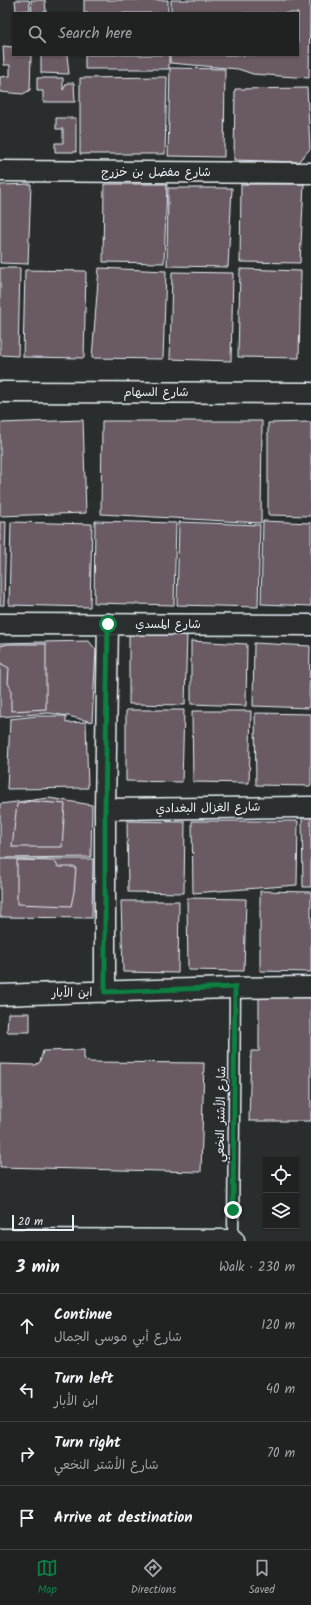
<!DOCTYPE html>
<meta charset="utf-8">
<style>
body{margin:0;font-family:Kalam,"Playpen Sans Arabic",sans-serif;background:#282a2a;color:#f1f3f6}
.controls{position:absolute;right:12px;bottom:12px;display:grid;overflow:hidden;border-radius:0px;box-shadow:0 1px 3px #0004}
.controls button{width:36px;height:36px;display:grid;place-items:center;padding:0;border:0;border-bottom:1px solid #3d3f40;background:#202222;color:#f1f3f6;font:20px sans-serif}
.scale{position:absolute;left:12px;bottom:10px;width:62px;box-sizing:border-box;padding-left:4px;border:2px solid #e8f1f8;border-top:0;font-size:11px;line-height:14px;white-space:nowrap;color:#e8f1f8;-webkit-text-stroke:3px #2a2d2e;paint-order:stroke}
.stop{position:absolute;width:12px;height:12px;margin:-9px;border:3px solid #0b8043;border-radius:50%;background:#fff}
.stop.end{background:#0b8043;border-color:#fff;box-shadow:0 1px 4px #0008}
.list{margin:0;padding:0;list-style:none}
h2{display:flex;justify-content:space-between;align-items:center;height:52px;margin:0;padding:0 16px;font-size:17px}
h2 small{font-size:13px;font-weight:400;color:#a2a4a5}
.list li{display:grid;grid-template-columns:26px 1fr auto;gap:12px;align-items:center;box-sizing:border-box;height:64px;padding:0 16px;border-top:1px solid #3d3f40}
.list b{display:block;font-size:15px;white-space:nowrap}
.list p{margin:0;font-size:13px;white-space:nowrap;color:#a2a4a5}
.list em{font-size:13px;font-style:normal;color:#a2a4a5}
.icon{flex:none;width:22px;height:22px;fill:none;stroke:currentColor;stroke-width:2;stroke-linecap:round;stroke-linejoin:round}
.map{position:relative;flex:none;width:311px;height:1241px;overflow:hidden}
.search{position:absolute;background:#202222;box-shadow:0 1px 3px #0004;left:12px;right:12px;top:12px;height:44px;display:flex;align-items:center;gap:10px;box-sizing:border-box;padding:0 14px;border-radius:0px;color:#a2a4a5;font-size:15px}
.sheet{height:308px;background:#202222}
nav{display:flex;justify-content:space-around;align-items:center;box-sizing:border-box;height:56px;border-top:1px solid #3d3f40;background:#202222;font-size:11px;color:#a2a4a5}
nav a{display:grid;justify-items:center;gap:2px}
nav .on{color:#0b8043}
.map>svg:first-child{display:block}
</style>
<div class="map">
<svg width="311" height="1241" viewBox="0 0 311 1241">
<rect width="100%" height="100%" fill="#2a2d2e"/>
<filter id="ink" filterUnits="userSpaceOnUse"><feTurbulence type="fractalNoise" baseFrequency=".025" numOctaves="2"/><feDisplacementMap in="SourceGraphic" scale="8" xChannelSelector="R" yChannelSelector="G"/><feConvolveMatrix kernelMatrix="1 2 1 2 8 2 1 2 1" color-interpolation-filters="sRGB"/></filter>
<g filter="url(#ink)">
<!-- building -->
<path fill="#6a5a64" stroke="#e8f1f8" d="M15 0H29L30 10 16 11Z
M31 0H45L46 12 32 13Z
M84 0H168V13H84Z
M171 0H310L309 78 253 74 238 69 170 63V55H298V13H171Z
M3 46 13 47V55H31L30 90 23 94 0 92V77L10 76V65H4Z
M41 55H67L69 74 41 73Z
M85 55H169V69H85Z
M170 68 225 69 224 157 168 156Z
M167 77 165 154H80V78Z
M37 78H63V90L67 83H74L75 102H43V91H37Z
M307 88 310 149 298 162 234 160 235 89Z
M56 118H76V152H55V143H63V129H56Z
M31 184 28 264 0 263V185Z
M104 184H167L164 263 103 262Z
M241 184H304L300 263 240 262Z
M168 188H232L228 267 167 266Z
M0 268H20L18 356 0 355Z
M99 268 166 271 163 359 92 358Z
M240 269 301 271 299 358 238 357Z
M25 270 86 271 84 358 23 357Z
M172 272 233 273 231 361 170 359Z
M83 420 86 513 0 516V423Z
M102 421H262L261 523 101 514Z
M311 422V516L268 515V423Z
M95 521 176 523 174 605 94 603Z
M263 521 311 523V606L261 604Z
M0 522H6L4 605H0Z
M11 522 92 524 90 607 9 605Z
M179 522 260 525 258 607 177 605Z
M129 633H187L185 705 129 704Z
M89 641 96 650 92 722 68 716 49 713 0 717V643Z
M191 641 247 644 246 706 191 704Z
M254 643 310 646 309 708 253 706Z
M8 644H46V709L11 711V689L8 683 9 668 0 663V646Z
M126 710H184L182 782 126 781Z
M192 711H251L249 783 193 782Z
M255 713 311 714V786L256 785Z
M37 716H66V723L86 722 88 788 7 789 10 719Z
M49 798 92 805 91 857 0 858V804Z
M31 801 65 804 62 847H12L17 804Z
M302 816H311V887H303Z
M127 821 185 822 184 893 128 892Z
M192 821H298L297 885 193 893Z
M0 859H93L92 918 0 917Z
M17 860 55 861 58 867H76L74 892 71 906 17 904Z
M260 891 311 892V972L260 971Z
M187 898 246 899 244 971 188 970Z
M121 901H179L178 973 123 972Z
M311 995V1121H249L251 1051H259V996Z
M8 1013H30V1032H7Z
M84 1050V1057L85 1060 89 1062 204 1063 201 1172 0 1167V1064L35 1065 40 1062 43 1051Z"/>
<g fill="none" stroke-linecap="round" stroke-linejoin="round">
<!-- service casing -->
<g stroke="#e8f1f8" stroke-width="13">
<path id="service" d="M233 1241 235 987"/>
</g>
<!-- minor casing -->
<g stroke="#e8f1f8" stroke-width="23">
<path id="minor" d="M0 171 311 173
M0 392 311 393
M0 624 311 625
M105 809 311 807
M105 992V809L108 624
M0 995C104 992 207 987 311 987"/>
</g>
<!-- primary casing -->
<g stroke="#e8f1f8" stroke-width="25">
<path id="primary" d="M0 1240 233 1241"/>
</g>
<!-- service -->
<use href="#service" stroke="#2a2d2e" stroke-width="10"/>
<!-- minor -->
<use href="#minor" stroke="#2a2d2e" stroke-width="20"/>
<!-- primary -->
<use href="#primary" stroke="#2a2d2e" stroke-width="22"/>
</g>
</g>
<g fill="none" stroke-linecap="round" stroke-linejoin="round" filter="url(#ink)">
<!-- route -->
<path stroke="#0b8043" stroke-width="5" d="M108 624 105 809V992L235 987 233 1210"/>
</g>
<g text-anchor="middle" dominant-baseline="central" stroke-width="3" stroke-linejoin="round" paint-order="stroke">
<!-- street labels -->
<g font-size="12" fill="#e8f1f8" stroke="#2a2d2e">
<text x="156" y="172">شارع مفضل بن خزرج</text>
<text x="156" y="392">شارع السهام</text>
<text x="168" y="624">شارع المسدي</text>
<text transform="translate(208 808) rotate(-1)">شارع الغزال البغدادي</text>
<text transform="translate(72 993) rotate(-1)">ابن الأبار</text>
<text transform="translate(221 1114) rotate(-89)">شارع الأشتر النخعي</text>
</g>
</g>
</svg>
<div class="controls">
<button><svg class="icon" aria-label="locate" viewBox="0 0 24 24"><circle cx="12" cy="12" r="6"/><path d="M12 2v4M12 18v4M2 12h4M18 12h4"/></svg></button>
<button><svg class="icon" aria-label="layers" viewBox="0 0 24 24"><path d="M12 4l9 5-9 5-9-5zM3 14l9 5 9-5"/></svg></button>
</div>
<div class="scale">20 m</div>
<div class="stop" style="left:108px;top:624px"></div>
<div class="stop end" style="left:233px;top:1210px"></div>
<div class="search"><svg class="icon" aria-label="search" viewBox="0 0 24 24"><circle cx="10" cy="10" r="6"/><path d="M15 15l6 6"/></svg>Search here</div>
</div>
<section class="sheet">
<h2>3 min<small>Walk · 230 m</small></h2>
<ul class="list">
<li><svg class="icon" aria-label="ahead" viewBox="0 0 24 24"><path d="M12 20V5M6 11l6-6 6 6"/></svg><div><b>Continue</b><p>شارع أبي موسى الجمال</p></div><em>120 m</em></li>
<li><svg class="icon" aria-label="left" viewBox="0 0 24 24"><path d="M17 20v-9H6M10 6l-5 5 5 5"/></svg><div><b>Turn left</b><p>ابن الأبار</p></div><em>40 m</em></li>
<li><svg class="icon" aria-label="right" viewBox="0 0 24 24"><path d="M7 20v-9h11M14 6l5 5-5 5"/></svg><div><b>Turn right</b><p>شارع الأشتر النخعي</p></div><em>70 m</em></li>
<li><svg class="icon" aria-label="arrive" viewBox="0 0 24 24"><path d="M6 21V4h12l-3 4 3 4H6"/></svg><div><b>Arrive at destination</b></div></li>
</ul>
</section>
<nav>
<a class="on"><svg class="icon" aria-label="map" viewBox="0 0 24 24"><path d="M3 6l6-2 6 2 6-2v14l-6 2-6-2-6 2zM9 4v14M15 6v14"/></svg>Map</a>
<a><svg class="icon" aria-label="directions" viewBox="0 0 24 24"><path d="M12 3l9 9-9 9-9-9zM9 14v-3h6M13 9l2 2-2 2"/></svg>Directions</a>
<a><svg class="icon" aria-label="saved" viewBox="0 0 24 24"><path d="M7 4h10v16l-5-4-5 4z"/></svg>Saved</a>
</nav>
